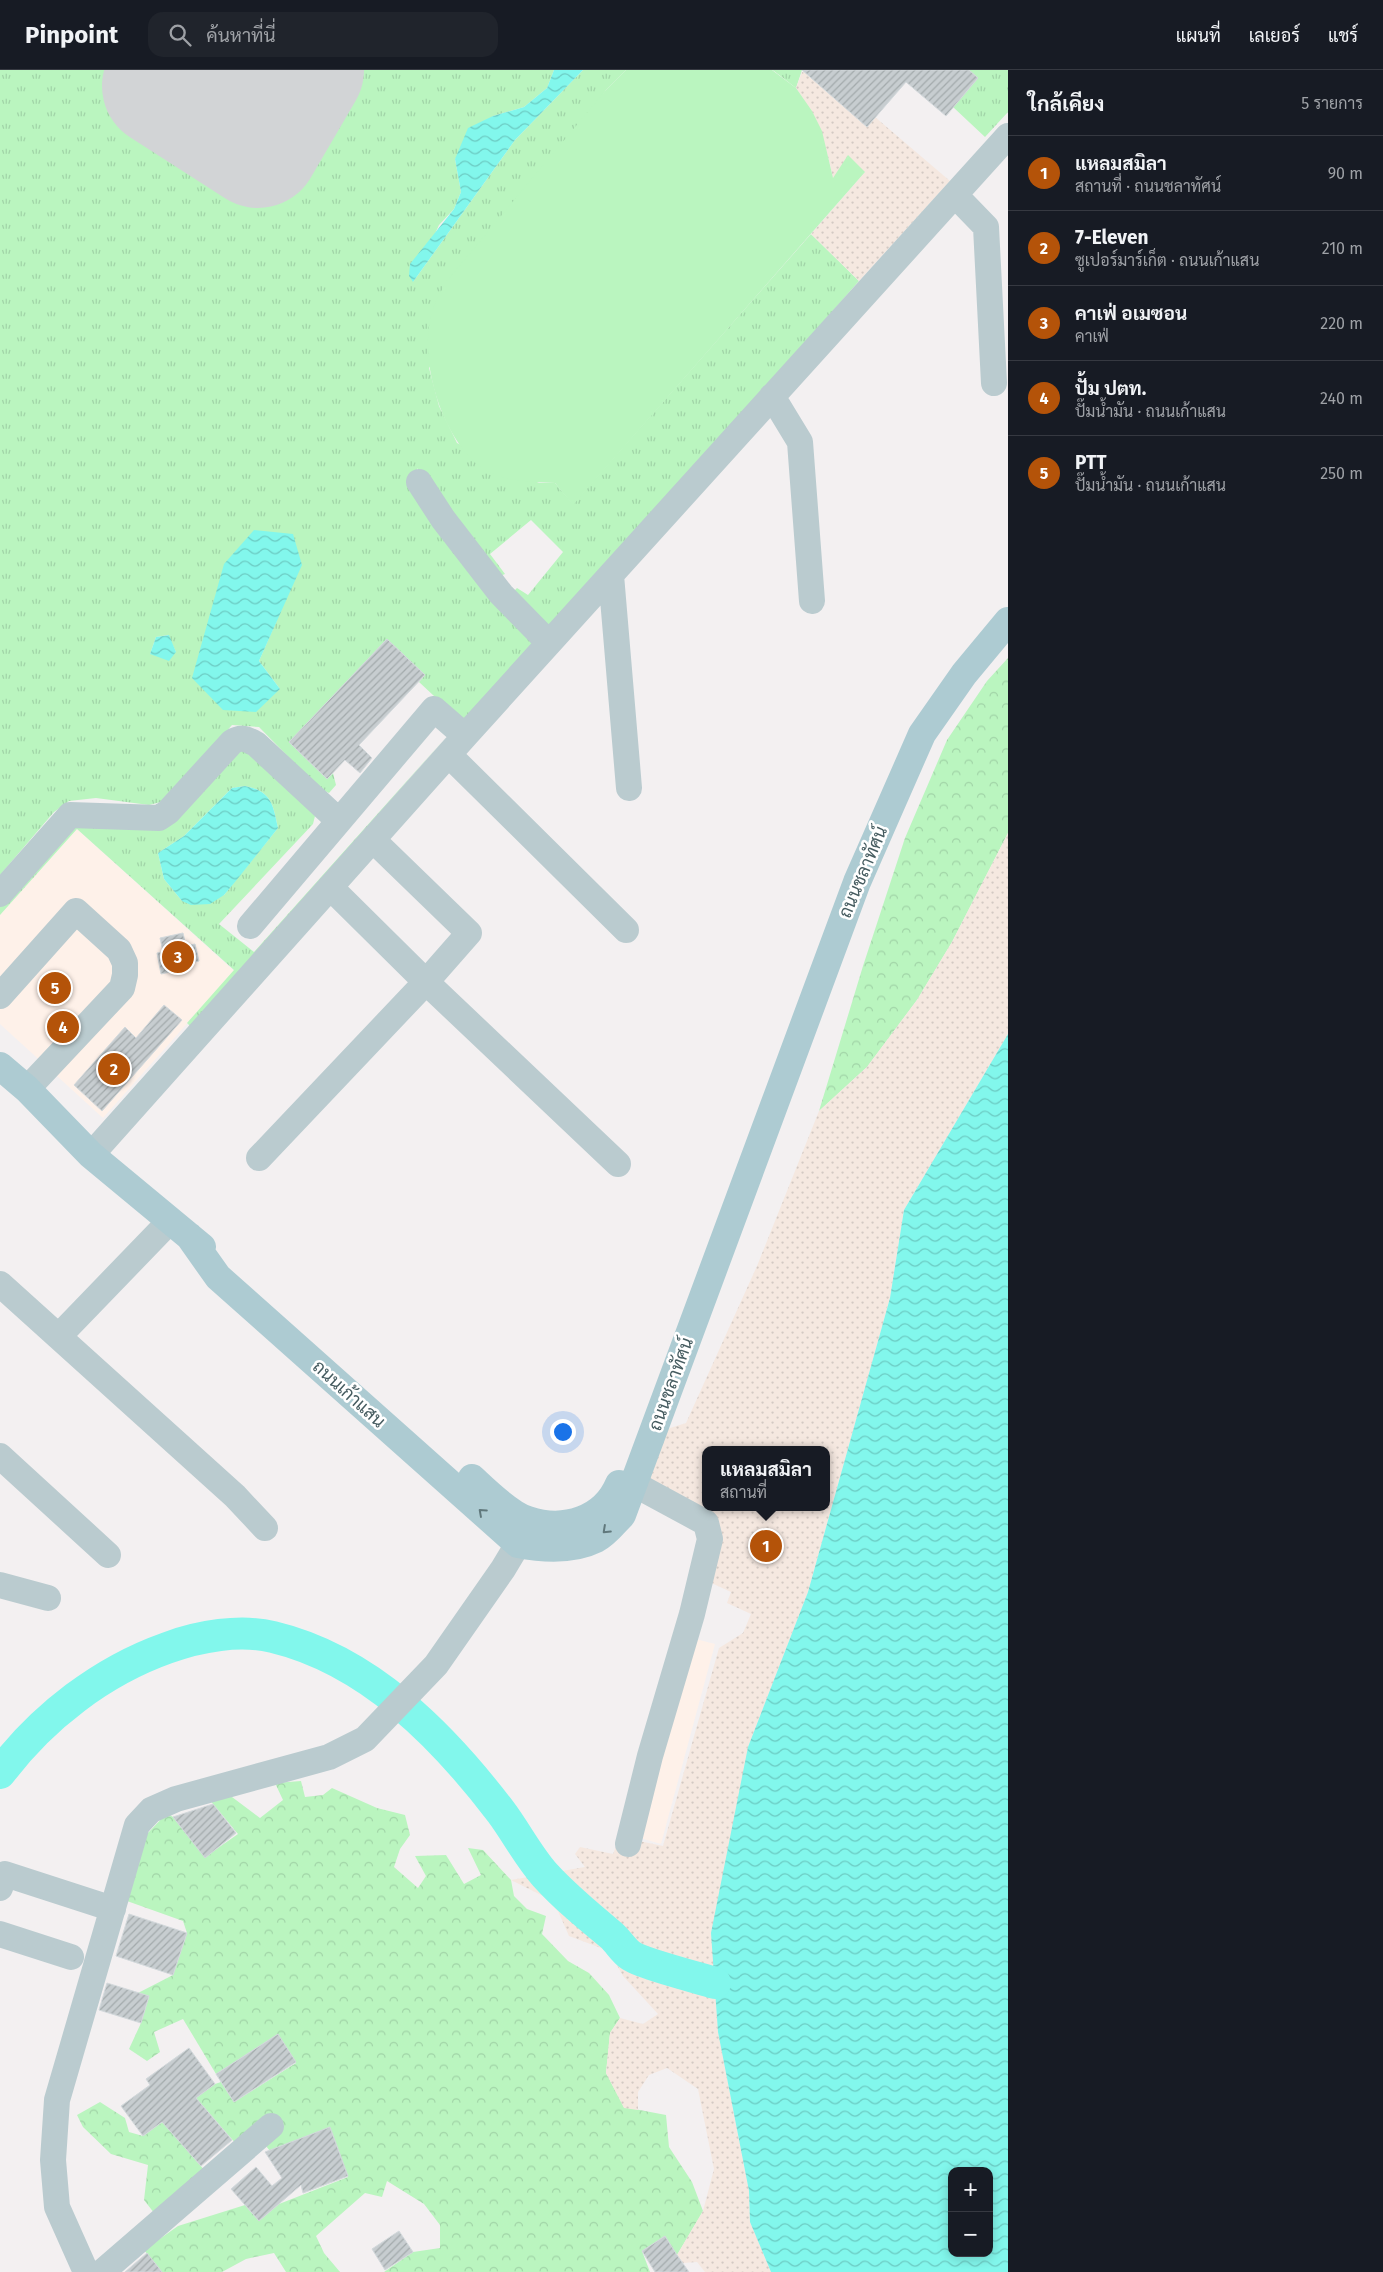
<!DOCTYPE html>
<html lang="th">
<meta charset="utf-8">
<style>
body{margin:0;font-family:"Fira Sans",Sarabun,sans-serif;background:#20242c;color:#f1f3f6}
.controls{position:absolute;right:15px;bottom:15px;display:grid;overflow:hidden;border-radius:10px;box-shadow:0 2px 12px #0003}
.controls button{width:45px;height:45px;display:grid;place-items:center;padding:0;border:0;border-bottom:1px solid #363941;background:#171b24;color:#f1f3f6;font:25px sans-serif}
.you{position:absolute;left:562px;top:1361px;width:18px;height:18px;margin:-12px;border:4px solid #fff;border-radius:50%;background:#1a73e8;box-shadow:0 0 0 8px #1a73e833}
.badge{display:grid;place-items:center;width:32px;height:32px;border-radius:50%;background:#b45309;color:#fff;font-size:16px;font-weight:700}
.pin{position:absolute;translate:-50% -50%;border:2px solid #fff;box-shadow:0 1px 5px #0006}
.popup{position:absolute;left:702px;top:1376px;width:128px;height:65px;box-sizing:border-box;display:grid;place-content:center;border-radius:10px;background:#171b24;filter:drop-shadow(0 1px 4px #0005);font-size:16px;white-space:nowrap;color:#9ea1a6}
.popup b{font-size:19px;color:#f1f3f6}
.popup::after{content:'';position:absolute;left:50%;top:100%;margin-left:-10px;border:10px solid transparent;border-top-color:#171b24}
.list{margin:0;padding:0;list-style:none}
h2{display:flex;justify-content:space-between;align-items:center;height:65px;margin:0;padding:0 20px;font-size:21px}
h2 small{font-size:16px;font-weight:400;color:#9ea1a6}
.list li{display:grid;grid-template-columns:32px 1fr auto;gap:15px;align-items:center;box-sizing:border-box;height:75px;padding:0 20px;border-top:1px solid #363941}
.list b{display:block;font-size:19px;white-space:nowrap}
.list p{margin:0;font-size:16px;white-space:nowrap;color:#9ea1a6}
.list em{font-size:16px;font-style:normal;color:#9ea1a6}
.icon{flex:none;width:28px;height:28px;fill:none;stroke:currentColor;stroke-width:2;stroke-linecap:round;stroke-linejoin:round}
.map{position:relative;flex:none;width:1008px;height:2202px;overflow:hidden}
header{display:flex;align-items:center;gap:30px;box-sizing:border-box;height:70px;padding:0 25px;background:#171b24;border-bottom:1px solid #363941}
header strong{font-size:24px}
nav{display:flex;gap:28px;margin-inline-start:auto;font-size:18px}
.search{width:350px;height:45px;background:#20242c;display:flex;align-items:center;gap:12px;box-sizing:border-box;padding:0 18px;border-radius:15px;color:#9ea1a6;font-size:19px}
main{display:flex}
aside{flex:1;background:#171b24}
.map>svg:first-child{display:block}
</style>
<header>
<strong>Pinpoint</strong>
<div class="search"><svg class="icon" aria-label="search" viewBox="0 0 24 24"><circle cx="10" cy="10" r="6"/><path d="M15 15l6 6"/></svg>ค้นหาที่นี่</div>
<nav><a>แผนที่</a><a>เลเยอร์</a><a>แชร์</a></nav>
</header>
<main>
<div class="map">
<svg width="1008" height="2202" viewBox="0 0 1008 2202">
<defs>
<pattern id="grass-tufts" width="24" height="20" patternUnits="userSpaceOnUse" patternTransform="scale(1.25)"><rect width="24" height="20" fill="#baf5bf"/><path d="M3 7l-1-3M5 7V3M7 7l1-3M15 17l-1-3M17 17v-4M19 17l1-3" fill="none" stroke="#a1d4a7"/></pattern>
<pattern id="forest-crowns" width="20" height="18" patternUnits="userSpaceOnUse" patternTransform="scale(1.25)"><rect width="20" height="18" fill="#baf5bf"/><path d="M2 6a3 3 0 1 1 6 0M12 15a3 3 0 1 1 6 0" fill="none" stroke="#a1d4a7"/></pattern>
<pattern id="sand-dots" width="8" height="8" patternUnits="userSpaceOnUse" patternTransform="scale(1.25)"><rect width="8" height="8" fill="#f5e8e0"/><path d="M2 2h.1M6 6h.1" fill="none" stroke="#d3c9c3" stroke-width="1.8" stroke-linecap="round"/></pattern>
<pattern id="water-waves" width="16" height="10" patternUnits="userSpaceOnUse" patternTransform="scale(1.25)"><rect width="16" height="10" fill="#82f7ec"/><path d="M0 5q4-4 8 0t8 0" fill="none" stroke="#6ccbc3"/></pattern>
<pattern id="building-hatch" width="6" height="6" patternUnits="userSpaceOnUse" patternTransform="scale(1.25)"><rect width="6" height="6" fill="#c7cdd0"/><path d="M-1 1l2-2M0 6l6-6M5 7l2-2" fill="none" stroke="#a3aaac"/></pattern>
</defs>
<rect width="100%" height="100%" fill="#f3f0f1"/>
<!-- commercial -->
<path fill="#fef1e9" d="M77 759 234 901 103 1048 0 954V845Z
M688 1567 715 1574 661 1774 633 1766Z"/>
<!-- airport -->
<path fill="#dfe3e5" d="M0 0H360L212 254Z"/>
<!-- grass -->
<path fill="url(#grass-tufts)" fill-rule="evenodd" d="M0 0H153L144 17 263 93 318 0H554L547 18 524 37 493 46 455 89 461 122 454 139 439 155 413 212 515 70 583 0H626L606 20 429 298 439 336 457 373 539 413H555L573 434 811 164 859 211 550 563 512 523 517 518 528 525 563 482 531 450 490 484 505 504 495 508 453 452 417 398 421 426 541 575 463 653 419 612 425 605 387 569 289 672 327 709 333 703 336 715 329 723 319 718 259 657 232 655 165 731 149 735 96 728 69 731 54 742 0 805ZM277 550 259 591 280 619 223 640ZM168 565 176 582 150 584 156 567Z
M772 0H802L796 18 774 1Z
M969 0H1008V42L985 67 953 37 978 8Z
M448 665 191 957 187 953 234 900 77 759 0 845V835L74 754 156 758 242 680 250 681 315 746 313 754 219 854 254 882ZM245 716C271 721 273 734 278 758L224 825 182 831 164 809 158 783 184 766 232 718Z"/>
<!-- forest -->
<path fill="url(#forest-crowns)" d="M1008 588V763L952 872 917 930 867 997 819 1041 863 896 905 768 947 670 987 611Z
M301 1711 305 1727 323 1725 332 1718 377 1738 405 1745 410 1765 400 1779 394 1797 418 1818 426 1806 415 1786 446 1785 464 1814 481 1805 468 1778 483 1780 511 1810 514 1826 527 1839 546 1846 542 1864 568 1891 589 1903 609 1925 620 1948 610 1963 606 2003 624 2037 666 2045 669 2077 692 2112 703 2141 677 2185 665 2166 642 2181 650 2202H384L413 2182 440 2178V2155L424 2134 387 2111 382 2127 365 2123 316 2166 324 2183 340 2202H286L274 2183 246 2189 222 2202H162L144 2180 178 2156 245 2135 259 2151 279 2134 348 2107 330 2058 281 2095 266 2076 237 2075 203 2036 172 2063 206 2102 158 2148 144 2130 148 2095 111 2084 83 2057 77 2045 100 2032 125 2048 129 2062 143 2066 215 2014 221 2012 234 2032 296 1993 278 1965 216 2004 183 1949 154 1962 160 1982 147 1991 129 1979 141 1953 149 1927 138 1923 173 1905 187 1863 183 1851 127 1831 147 1764 167 1743 173 1747 205 1787 238 1764 209 1729 228 1724 260 1748 283 1730 275 1713Z"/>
<!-- sand -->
<path fill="url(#sand-dots)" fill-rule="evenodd" d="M802 2 806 3 867 57 875 47 950 111 859 211 811 164 865 102 833 109C827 75 816 46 796 18Z
M1008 763V964L904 1140 890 1228 808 1522 748 1677 715 1913 718 1962 749 2121 750 2152 771 2202H705L697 2192 683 2193 677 2185 703 2141 714 2099 698 2019 667 1998 649 2005 638 2022V2040L624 2038 606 2003 610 1963 620 1948 643 1954 658 1944 623 1906 609 1881 569 1866 558 1841 543 1826 511 1810 585 1797 575 1784 580 1777 613 1784 620 1767 663 1776 719 1578 743 1563 751 1544 727 1533 731 1522 707 1511 714 1458 647 1412 667 1359 686 1353 757 1196 819 1041 867 997 917 930 952 872ZM706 1380H826V1437H706Z"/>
<!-- pitch -->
<path fill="#baf5bf" d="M626 0H772L796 18 812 41 822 61 833 108 848 85 865 102 573 435 555 413C531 412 502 412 481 397 440 367 416 284 434 236 437 228 442 220 446 212L606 20Z"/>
<!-- water -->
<path fill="url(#water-waves)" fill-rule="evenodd" d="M554 0H583L515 70 413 212 409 206 410 194 454 139 461 122 455 89 468 58 493 46 524 37 547 18Z
M254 460 293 464 302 495 259 591 280 619 256 642 223 640 192 608 224 494Z
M169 565 176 582 169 591 150 584 156 567Z
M245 716C271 721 273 734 278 758L235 812 224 825 210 834 191 835 182 831 164 809 158 783 184 766 232 718Z
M1008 964V2202H771L750 2152 749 2121 718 1962 711 1863 748 1677 808 1522 890 1228 904 1140ZM952 2101H989V2183H952Z"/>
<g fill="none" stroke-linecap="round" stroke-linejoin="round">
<!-- river -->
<path stroke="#82f7ec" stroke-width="32" d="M0 1703C42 1647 102 1601 167 1578 199 1566 240 1559 273 1567 369 1590 443 1666 501 1742 516 1762 528 1786 545 1805 565 1827 588 1846 611 1865 618 1871 623 1880 630 1885 640 1893 699 1908 715 1913"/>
<!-- runway -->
<path stroke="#d2d4d6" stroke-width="122" d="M172 0 163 16 258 77 303 0"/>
</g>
<!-- building -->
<path fill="url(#building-hatch)" stroke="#d3d9dc" d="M802 0H969L978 8 946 46 906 12 867 57Z
M387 569 425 605 359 675 372 688 360 703 345 690 327 709 289 672Z
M183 863 186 876 195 874 199 891 183 895 184 899 161 904 157 883 163 882 160 868Z
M164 935 182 950 102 1041 74 1015 125 957 136 968Z
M213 1734 236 1763 205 1788 173 1747Z
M129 1844 187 1863 173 1905 116 1886Z
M107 1913 149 1926 141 1953 99 1940Z
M278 1964 296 1992 234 2032 216 2004Z
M189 1978 215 2014 196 2028 232 2070 201 2096 162 2052 143 2066 121 2036 150 2015 146 2009Z
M330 2057 348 2106 303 2123 301 2115 259 2151 231 2119 256 2097 272 2116 282 2108 265 2082Z
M399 2161 413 2182 385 2200 372 2179Z
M665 2166 677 2185 689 2202H655L642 2181Z
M147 2183 162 2202H125Z"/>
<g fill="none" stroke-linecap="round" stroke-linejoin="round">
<!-- minor -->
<path stroke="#bacbcf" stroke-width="26" d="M955 125 986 157 994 313
M772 326 800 372 812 531
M419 412 443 449 501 524 549 573
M611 505 629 718
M449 685 626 860
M330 817 426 912 618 1094
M0 824 70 745 159 748 168 742 232 672C241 666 247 669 256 674L339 751
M250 856 434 639 465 666
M0 926 76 841 119 880 125 893V905L122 918 27 1019
M91 1085 465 666 1008 66
M259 1088 426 912 469 863 373 770
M0 1214 235 1426 265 1458
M59 1266 170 1151
M0 1386 108 1485
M0 1515 48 1528
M628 1774 650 1686 692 1544 710 1469 706 1453 634 1414
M0 1818 5 1804 113 1839
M0 1864 71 1887
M86 2202 57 2137 53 2090 57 2030 137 1755 151 1740 176 1729 329 1687 365 1669 436 1595 503 1499 518 1474 525 1454
M102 2202 271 2056"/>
<!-- major -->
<path stroke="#adcbd2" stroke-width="28" d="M0 996 27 1019 91 1085 202 1177
M189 1166 218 1207 518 1474C544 1479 572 1481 596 1469 606 1464 615 1452 622 1445L857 812 922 664 964 604 1008 551
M472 1408C486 1421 510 1445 528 1450 564 1462 604 1450 619 1414"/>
</g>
<!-- one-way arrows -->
<defs><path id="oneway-chevron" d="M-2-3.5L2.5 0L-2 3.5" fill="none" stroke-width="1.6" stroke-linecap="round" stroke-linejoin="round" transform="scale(1.25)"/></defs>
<g stroke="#60787c">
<use href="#oneway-chevron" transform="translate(482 1442) rotate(-138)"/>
<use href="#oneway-chevron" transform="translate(606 1460) rotate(137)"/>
</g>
<g text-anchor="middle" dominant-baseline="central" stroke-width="5" stroke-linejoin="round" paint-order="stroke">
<!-- street labels -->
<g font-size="18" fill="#465c60" stroke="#fff">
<text transform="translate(863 802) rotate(-67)">ถนนชลาทัศน์</text>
<text transform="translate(671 1314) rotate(-70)">ถนนชลาทัศน์</text>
<text transform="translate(349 1324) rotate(42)">ถนนเก้าแสน</text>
</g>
</g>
</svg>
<div class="controls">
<button>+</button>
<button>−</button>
</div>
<div class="you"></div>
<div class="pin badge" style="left:766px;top:1476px">1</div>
<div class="popup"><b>แหลมสมิลา</b>สถานที่</div>
<div class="pin badge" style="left:114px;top:999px">2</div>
<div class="pin badge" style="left:178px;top:887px">3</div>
<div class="pin badge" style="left:63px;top:957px">4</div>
<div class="pin badge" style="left:55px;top:918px">5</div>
</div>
<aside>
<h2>ใกล้เคียง<small>5 รายการ</small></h2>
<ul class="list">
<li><span class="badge">1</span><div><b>แหลมสมิลา</b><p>สถานที่ · ถนนชลาทัศน์</p></div><em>90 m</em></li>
<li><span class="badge">2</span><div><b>7-Eleven</b><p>ซูเปอร์มาร์เก็ต · ถนนเก้าแสน</p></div><em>210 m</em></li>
<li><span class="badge">3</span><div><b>คาเฟ่ อเมซอน</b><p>คาเฟ่</p></div><em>220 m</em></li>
<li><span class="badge">4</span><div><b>ปั้ม ปตท.</b><p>ปั๊มน้ำมัน · ถนนเก้าแสน</p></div><em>240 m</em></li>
<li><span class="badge">5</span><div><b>PTT</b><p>ปั๊มน้ำมัน · ถนนเก้าแสน</p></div><em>250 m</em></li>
</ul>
</aside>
</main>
